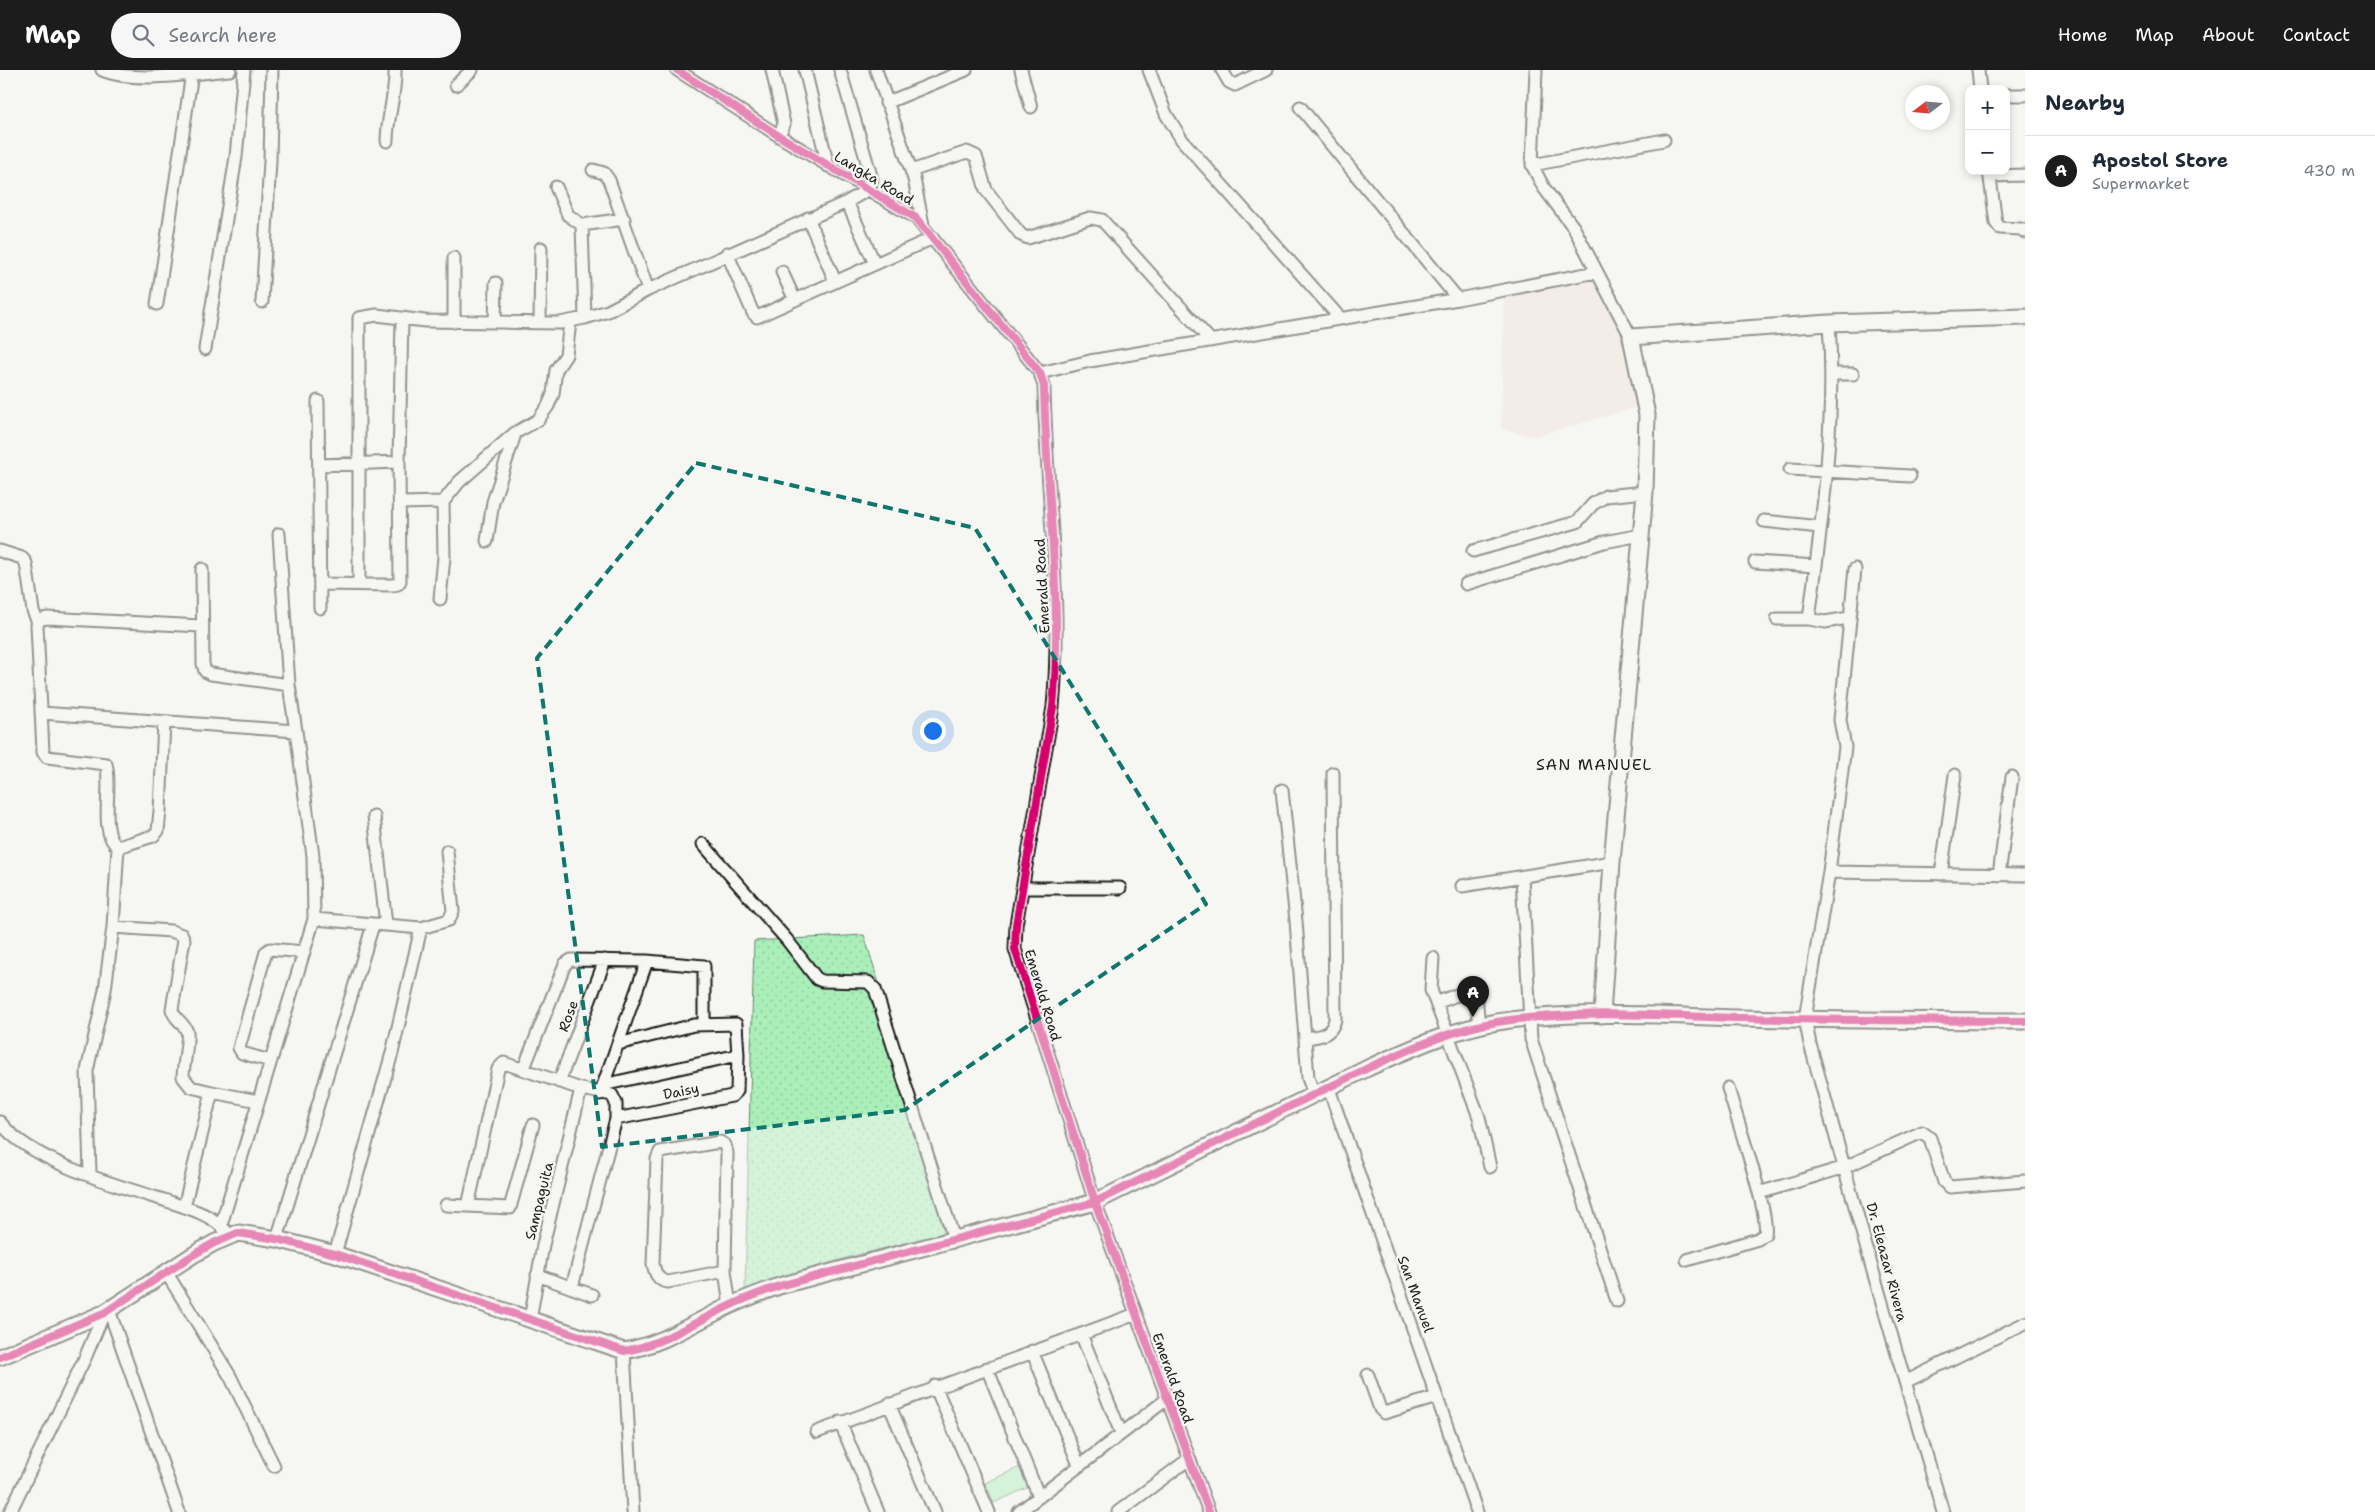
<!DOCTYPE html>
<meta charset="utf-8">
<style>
body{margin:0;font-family:"Shantell Sans",sans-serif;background:#f6f6f7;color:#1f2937}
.controls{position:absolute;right:15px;top:15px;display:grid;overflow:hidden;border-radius:10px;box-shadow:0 2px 8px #0003}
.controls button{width:45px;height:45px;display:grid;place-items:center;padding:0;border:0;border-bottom:1px solid #e0e1e3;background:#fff;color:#1f2937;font:25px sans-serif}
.compass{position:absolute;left:1905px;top:15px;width:45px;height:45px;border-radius:50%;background:#fff;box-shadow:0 2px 8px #0003;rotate:254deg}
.you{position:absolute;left:932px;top:660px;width:18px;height:18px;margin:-12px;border:4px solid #fff;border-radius:50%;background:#1a73e8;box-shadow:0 0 0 8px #1a73e833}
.badge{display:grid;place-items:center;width:32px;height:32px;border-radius:50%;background:#1c1c1c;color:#fff;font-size:16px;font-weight:700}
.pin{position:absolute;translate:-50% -41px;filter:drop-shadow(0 1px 2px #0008)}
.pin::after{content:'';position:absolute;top:26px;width:18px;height:15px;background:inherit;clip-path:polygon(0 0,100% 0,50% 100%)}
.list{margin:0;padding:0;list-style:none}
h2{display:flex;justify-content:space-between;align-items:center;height:65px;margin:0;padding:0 20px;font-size:21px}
h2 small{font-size:16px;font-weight:400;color:#747a83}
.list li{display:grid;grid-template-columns:32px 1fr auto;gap:15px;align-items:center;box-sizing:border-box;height:70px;padding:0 20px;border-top:1px solid #e0e1e3}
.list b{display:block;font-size:19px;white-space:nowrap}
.list p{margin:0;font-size:16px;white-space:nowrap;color:#747a83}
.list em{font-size:16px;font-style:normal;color:#747a83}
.icon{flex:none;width:28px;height:28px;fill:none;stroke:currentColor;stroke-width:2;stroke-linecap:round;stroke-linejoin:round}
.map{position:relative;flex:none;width:2025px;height:1442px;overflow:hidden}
header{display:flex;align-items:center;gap:30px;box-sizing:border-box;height:70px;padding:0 25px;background:#1c1c1c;color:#fff}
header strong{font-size:24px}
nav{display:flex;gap:28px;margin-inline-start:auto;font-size:18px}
.search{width:350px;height:45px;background:#f6f6f7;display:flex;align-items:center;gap:12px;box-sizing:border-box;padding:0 18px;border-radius:28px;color:#747a83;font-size:19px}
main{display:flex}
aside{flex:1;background:#fff}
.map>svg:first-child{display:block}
</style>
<header>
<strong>Map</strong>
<div class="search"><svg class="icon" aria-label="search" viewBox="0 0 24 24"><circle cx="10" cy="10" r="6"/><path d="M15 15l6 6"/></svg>Search here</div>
<nav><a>Home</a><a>Map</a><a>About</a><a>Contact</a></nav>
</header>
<main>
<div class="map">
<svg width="2025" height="1442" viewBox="0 0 2025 1442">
<defs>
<pattern id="park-dots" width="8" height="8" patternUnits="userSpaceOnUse" patternTransform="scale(1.25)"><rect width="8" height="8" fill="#aaefba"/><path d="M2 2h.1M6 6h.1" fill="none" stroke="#92cc9f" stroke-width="1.8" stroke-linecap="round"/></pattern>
</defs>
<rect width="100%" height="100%" fill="#f6f6f2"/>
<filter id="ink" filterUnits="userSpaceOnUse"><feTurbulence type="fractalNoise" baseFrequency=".02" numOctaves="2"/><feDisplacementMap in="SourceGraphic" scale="10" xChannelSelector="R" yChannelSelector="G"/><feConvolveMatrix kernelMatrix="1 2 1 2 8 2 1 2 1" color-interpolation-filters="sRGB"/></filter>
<g filter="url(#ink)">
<!-- built -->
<path fill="#f2e1d9" d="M1591 207 1595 208 1624 272 1638 337 1534 367 1501 359 1504 223Z"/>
<!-- park -->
<path fill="url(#park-dots)" stroke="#63866b" d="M864 865 910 1012 952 1161 849 1187 745 1220 754 871Z"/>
<!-- garden -->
<path fill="#aaefba" stroke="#63866b" d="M1022 1396 1031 1416 994 1433 985 1413Z"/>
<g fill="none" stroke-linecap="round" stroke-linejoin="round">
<!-- street casing -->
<g stroke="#1c1c1c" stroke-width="15">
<path id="street" d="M102 0C135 14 194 3 230 0
M677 0 779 66 916 148 1040 303 1044 316C1046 423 1063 530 1053 637L1016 855 1015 879 1095 1132 1209 1442
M772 0 784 54 779 66
M805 0 828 96
M876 0 914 109 923 155
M1021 0 1031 37
M1149 0 1166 44 1182 70 1341 249
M1222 0 1229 12 1235 15 1266 0
M1536 0 1532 95 1544 118 1574 158 1631 267
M1978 0 1980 19
M456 15 472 0
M2006 25H2025
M886 33 966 0
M1300 37 1458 229
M387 71C387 47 396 24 395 0
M1532 95 1664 70
M593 100 604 103 609 110 648 220
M911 101 967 82 976 86 986 120 1021 165 1028 168 1090 148 1102 150 1211 271
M1989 101 1996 153 2000 158 2021 159 2025 162
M1990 106 2025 105
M556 117 568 145 582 155 585 248
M847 132 875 194
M808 148 835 211
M582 155 624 149
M727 183 753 243 757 247 933 168
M782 202 794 228
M262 232 270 91 272 0
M157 234 192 3
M454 252V188
M495 252 496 213
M540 252 541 178
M205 279 236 87 244 0
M1040 303 1090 291 1458 229 1596 202
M1832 304H1853
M318 331 320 538
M319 395 399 392
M1790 399 1910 406
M400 433 443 432
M1764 451 1820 457
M279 464 289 615 296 661
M487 471 493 432 515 364
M0 481 22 488 26 493 33 541 38 552
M1473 481 1577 452 1593 434 1606 426 1645 422
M1755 492 1816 496
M202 499 203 594 205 601 211 604 289 615
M1855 499 1840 650 1845 677 1829 802 1805 949 1810 974 1872 1198 1943 1442
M320 514 393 515 398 514 400 511 399 392 402 250
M359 514V248L377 245 425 251 560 253 585 248 608 241 648 220 847 132 869 119 872 109 840 0
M1466 514 1604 472 1641 465
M440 529 444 487 443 432 459 412 515 363 538 350 548 336 553 324 556 300 566 285 570 252
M1777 549H1809L1825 552 1849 548
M1809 549C1822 451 1836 353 1829 253
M41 643 296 661 313 786 314 849 221 1155
M1282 720 1296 851 1308 1008 1314 1024
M374 746 386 855
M703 774 787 870 817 909 822 911 868 912 875 919 954 1169
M118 777 153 766 158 761 160 741 164 652
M1829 802 2025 805
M1941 804 1955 705
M1999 805 2012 707
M1522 807 1531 969 1617 1231
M1462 816 1612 792
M1022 818H1120
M314 849 421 858 449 850 453 841 447 781
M113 857 171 861 182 865 184 870 172 939C174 950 184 952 187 962 189 968 183 998 183 1007L191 1017 212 1022
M1433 888 1431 920 1479 1047 1490 1097
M1436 933 1467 921H1473L1476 926 1479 956
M1306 968C1319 966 1331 966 1335 950L1333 703
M270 991 242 983 239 978 266 882 270 879 304 882
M524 998 565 894 571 890 647 891 704 896V954
M559 1012 605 890
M603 1015 738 985
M1328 1016 1477 1442
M600 1024 647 891
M0 1052C29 1091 118 1116 164 1130 184 1137 212 1144 225 1160
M90 1104 87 1001 105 920 113 857 118 777C98 763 113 716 106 694L47 687 43 682 37 555 39 550 47 548 201 556
M1759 1123 1845 1097 1922 1062 1930 1068 1944 1112 1950 1117 2025 1111
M446 1135 468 1136 498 999 504 993 581 1019 612 1025 616 1033V1049
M468 1136 510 1138 533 1055
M184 1137 212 1022 258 1031
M277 1169 373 855
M335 1184 392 983 421 858
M1687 1190 1758 1169 1765 1164C1770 1144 1735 1044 1728 1018
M725 1201 668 1212C658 1211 655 1203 653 1194L657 1089 660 1082 720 1072 725 1075 727 1083 725 1201 730 1235
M166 1202 230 1306 274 1396
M537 1205 592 1225
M572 1217 616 1049 732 1026 737 1021 738 985 736 954 694 955 618 974
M109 1240 179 1442
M530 1250 543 1175 581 1019
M1081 1264 1121 1363
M624 1281 633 1442
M1032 1281 1079 1395
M987 1298 1039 1427
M1368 1305 1380 1339 1384 1343 1437 1327
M1905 1312 2025 1253
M935 1316 989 1442
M889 1334 935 1442
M840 1352 878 1442
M817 1362 1136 1244
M10 1442 85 1288 104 1243
M1019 1442 1167 1329
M1118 1442 1189 1389"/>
</g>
<!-- secondary casing -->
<g stroke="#1c1c1c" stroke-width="19">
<path id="secondary" d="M1602 945 1612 792 1645 422 1647 345 1631 267 1829 253 2025 247
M0 1287 104 1243 193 1185 214 1173 238 1163 277 1169 335 1184 624 1281C662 1275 695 1252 729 1236 746 1228 763 1222 779 1216L1095 1132 1370 997C1410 979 1453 959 1497 952 1577 939 1661 946 1742 948 1836 951 1931 950 2025 951"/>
</g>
<!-- street -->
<use href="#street" stroke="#f6f6f2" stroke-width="11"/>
<!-- secondary -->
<use href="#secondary" stroke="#f6f6f2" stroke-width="15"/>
<!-- cycleway casing -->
<g stroke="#f6f6f2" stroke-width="11">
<path id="cycleway" d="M677 0 779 66 916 148 1040 303 1044 316C1046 423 1063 530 1053 637L1016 855 1015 879 1095 1132 1209 1442
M0 1287 104 1243 193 1185 214 1173 238 1163 277 1169 335 1184 624 1281C662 1275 695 1252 729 1236 746 1228 763 1222 779 1216L1095 1132 1370 997C1410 979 1453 959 1497 952 1577 939 1661 946 1742 948 1836 951 1931 950 2025 951"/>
</g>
<!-- cycleway -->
<use href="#cycleway" stroke="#d6006c" stroke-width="8"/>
</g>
</g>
<!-- marked area -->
<path d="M0 0H2025V1442H0ZM696 393 975 458 1206 834 905 1040 602 1077 537 588Z" fill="#f6f6f2" fill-opacity=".55" fill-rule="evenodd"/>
<path fill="none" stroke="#0f766e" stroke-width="4" stroke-dasharray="10 6" stroke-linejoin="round" d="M696 393 975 458 1206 834 905 1040 602 1077 537 588Z"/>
<g text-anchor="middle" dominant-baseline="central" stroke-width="5" stroke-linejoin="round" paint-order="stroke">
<!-- street labels -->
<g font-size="14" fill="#1c1c1c" stroke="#f6f6f2">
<text transform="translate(874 108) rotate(31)">Langka Road</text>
<text transform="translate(1042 516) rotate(-93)">Emerald Road</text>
<text transform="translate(1043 925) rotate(73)">Emerald Road</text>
<text transform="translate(568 946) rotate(-70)">Rose</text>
<text transform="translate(681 1021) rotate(-11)">Daisy</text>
<text transform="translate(539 1131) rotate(-76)">Sampaguita</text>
<text transform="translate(1887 1192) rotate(75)">Dr. Eleazar Rivera</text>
<text transform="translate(1416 1224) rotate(70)">San Manuel</text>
<text transform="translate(1173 1308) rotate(70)">Emerald Road</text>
</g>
<!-- quarter labels -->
<g font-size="16" letter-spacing="1" fill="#1c1c1c" stroke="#f6f6f2">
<text x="1594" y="694">SAN MANUEL</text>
</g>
</g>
</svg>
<div class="controls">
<button>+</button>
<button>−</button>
</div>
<svg class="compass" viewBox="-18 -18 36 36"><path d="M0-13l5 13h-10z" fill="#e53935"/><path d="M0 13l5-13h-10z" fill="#747a83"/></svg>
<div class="you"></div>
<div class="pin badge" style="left:1473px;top:947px">A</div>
</div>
<aside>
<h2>Nearby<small></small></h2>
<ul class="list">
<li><span class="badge">A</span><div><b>Apostol Store</b><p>Supermarket</p></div><em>430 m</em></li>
</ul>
</aside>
</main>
